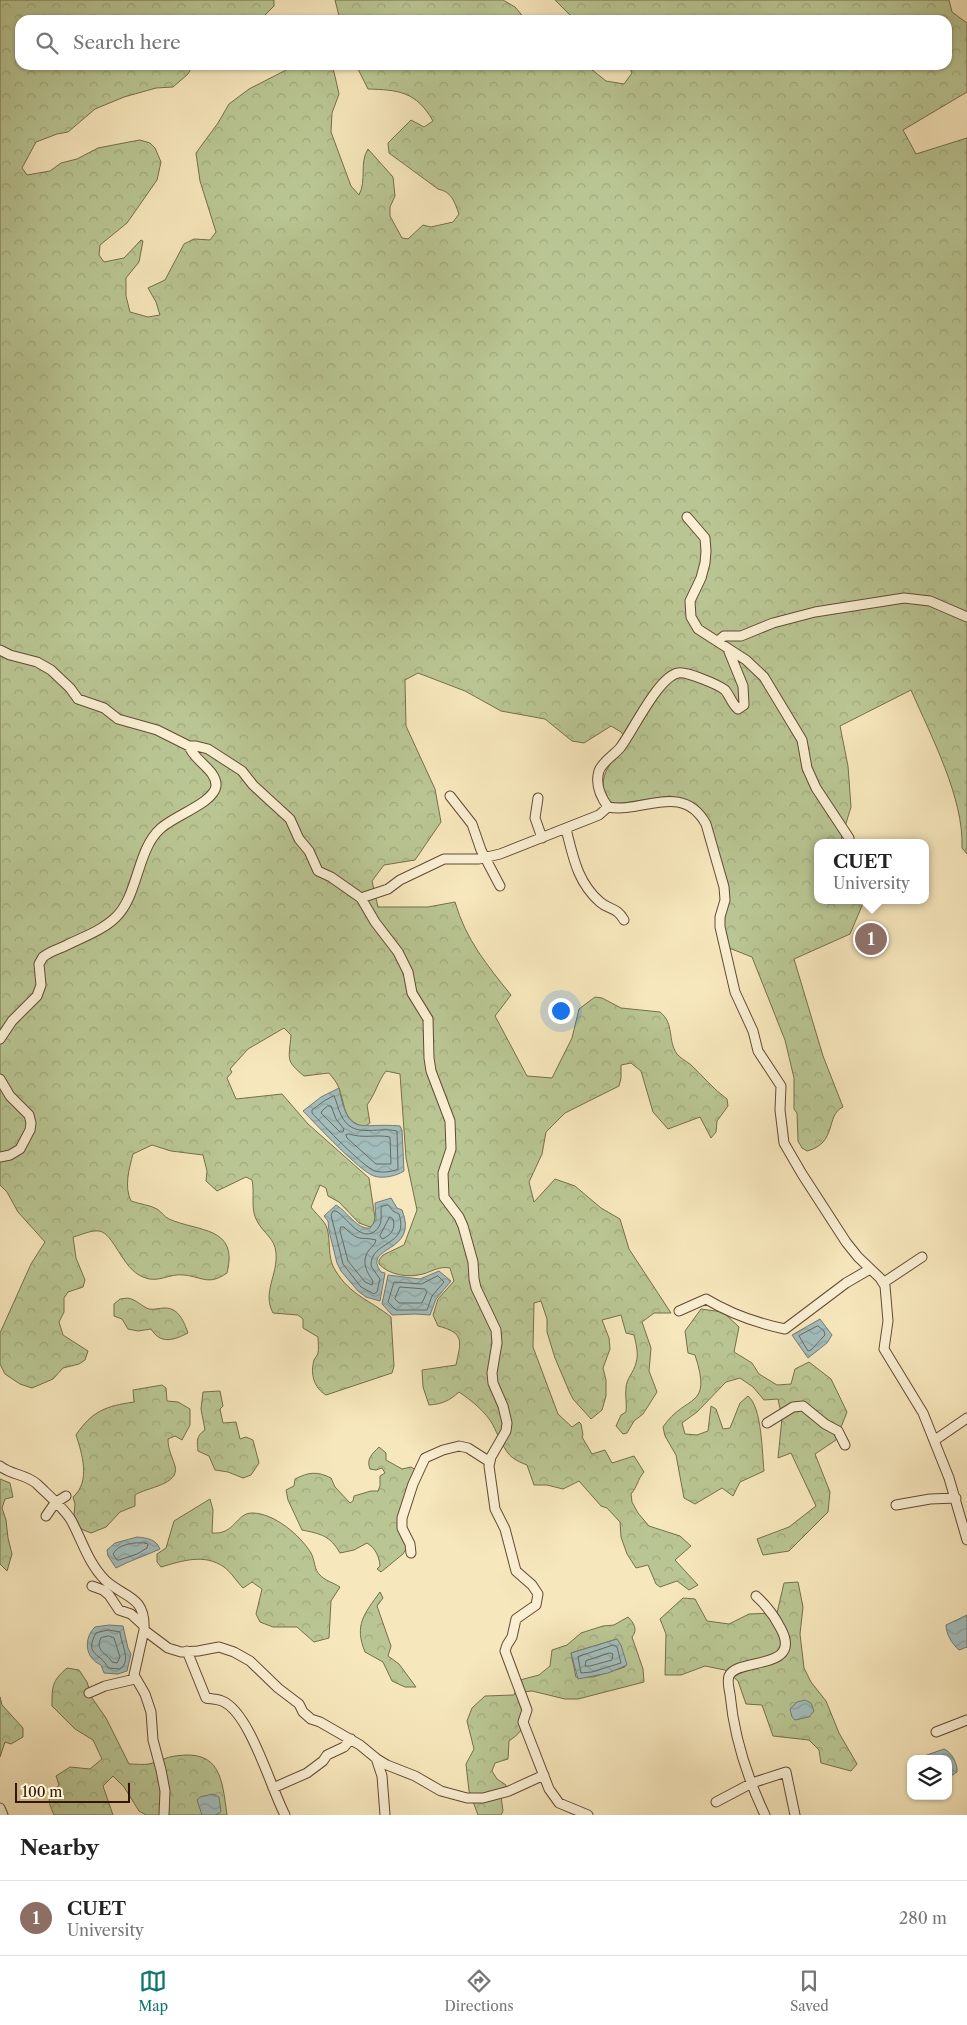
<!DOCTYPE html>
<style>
body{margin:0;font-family:"Libre Caslon Text",serif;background:#f6f6f6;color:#222}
.controls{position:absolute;right:15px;bottom:15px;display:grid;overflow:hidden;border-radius:10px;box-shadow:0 1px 4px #0004}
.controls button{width:45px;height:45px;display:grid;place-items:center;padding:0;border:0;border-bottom:1px solid #e0e0e0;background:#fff;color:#222;font:25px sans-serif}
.scale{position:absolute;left:15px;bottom:12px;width:115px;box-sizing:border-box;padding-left:5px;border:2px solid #331605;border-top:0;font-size:14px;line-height:18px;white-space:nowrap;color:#331605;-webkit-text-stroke:4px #faefd3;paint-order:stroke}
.you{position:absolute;left:560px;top:1010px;width:18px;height:18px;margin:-12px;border:4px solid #fff;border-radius:50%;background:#1a73e8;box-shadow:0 0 0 8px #1a73e833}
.badge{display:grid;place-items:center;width:32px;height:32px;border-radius:50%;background:#0f766e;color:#fff;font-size:16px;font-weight:700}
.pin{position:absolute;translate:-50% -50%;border:2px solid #fff;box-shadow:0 1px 5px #0006}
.popup{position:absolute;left:814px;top:839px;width:115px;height:65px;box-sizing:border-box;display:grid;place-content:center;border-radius:10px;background:#fff;filter:drop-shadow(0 1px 4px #0005);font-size:16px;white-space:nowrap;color:#767676}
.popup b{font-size:19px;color:#222}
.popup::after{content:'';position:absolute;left:50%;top:100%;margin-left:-10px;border:10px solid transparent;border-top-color:#fff}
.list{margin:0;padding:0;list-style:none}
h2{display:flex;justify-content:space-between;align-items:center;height:65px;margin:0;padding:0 20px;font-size:21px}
h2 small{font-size:16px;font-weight:400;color:#767676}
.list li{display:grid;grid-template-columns:32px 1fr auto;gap:15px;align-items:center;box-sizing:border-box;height:75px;padding:0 20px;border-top:1px solid #e0e0e0}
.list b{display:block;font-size:19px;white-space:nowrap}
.list p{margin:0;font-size:16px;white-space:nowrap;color:#767676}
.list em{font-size:16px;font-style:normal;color:#767676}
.icon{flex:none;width:28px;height:28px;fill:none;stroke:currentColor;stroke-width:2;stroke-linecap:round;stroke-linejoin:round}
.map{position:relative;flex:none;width:967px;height:1815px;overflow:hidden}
.search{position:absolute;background:#fff;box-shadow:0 1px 4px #0004;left:15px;right:15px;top:15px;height:55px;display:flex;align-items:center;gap:12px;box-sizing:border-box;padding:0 18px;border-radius:15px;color:#767676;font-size:19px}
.sheet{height:140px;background:#fff}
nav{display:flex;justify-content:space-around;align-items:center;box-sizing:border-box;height:70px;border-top:1px solid #e0e0e0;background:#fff;font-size:14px;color:#767676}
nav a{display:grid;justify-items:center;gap:2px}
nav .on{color:#0f766e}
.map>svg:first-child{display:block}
</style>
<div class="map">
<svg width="967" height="1815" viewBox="0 0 967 1815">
<defs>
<pattern id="forest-crowns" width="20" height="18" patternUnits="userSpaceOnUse" patternTransform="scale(1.25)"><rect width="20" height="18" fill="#b9c693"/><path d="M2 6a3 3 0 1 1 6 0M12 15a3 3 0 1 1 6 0" fill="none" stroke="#a0a97d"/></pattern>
<pattern id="water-waves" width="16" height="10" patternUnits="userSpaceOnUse" patternTransform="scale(1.25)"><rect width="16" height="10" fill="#a2bdbc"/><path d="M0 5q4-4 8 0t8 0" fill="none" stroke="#8ca2a0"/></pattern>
</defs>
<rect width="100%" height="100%" fill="#f7e7bc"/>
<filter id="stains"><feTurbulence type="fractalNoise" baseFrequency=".004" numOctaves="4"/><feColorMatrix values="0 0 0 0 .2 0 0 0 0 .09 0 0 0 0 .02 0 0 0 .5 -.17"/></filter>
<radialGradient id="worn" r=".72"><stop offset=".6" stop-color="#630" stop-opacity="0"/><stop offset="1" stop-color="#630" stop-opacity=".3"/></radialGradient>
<!-- forest -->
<path fill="url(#forest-crowns)" stroke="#766e4c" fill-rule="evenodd" d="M0 0H274V6L260 20H20V65H193L188 74 173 87 156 88 124 97 95 109 68 132 57 134 36 142 22 168 27 175 50 171 61 163 77 159 98 148 129 142 140 140 150 143 155 148 161 162 157 180 127 223 100 245 99 255 104 262 124 258 141 240 143 241 139 262 126 278V296L130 312 148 317 160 315 156 302 148 288 165 280 184 244 194 239 210 240 216 232 200 181 196 153 218 123 229 104 249 89 296 65H331L334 72 339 94 332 113 331 132 351 186 359 195C367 180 359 163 368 149L393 177 395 196 390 207V216L402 238 408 239 423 225 431 227 453 222 459 214C454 201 452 192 438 189L389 153 388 143 411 120 424 127 433 121C416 91 398 90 368 89L356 65H586L606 81 624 84 632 73 628 65H947V20H575L555 0H949L952 12 967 23V92L903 130 916 154 967 138V854L962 848C964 798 931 736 911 690L840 726 848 766 851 807 840 843H817V900L864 901 850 934 794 959 823 1056 843 1107C825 1115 838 1143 807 1151L802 1148 798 1141 797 1113 794 1109V1078L785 1040 752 957 729 948 724 928 727 884 707 823 681 800 670 796 616 804 606 800C596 774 613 761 628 742L621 732 611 726 584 743 572 741 545 719 501 711 465 691 418 673 405 680 406 726 435 789 441 822 415 860 384 865 372 881 378 907H428L455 902C466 940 487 965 511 995L495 1016 527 1076 552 1078 572 1038 579 1009 595 997 602 998 621 1008 660 1012C675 1024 667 1040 677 1054 680 1058 686 1061 690 1064 703 1076 713 1089 727 1099L728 1106 717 1121 716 1132 711 1138 700 1117 668 1129 653 1112 641 1071 631 1063 621 1065V1078L619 1086 565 1113 546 1132 542 1154 529 1182 534 1202 555 1179 575 1186 601 1208 620 1219 629 1249 671 1313H654L642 1322 651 1348 649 1371 657 1392 643 1414 634 1421 627 1433 623 1434 616 1426 621 1415 626 1412C627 1404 625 1396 626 1388 626 1379 634 1372 636 1363 639 1354 636 1344 634 1335L626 1333 621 1315 602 1320 609 1338 610 1349 603 1368 606 1380V1396L602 1410 591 1419 573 1399 569 1391 555 1358 547 1332V1319L541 1301 534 1303 533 1347 558 1414 572 1427 579 1422 581 1424 583 1435 582 1437 592 1454 605 1450 612 1463 634 1456 644 1472C637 1480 638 1486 631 1494L632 1502 638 1513 649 1526 680 1536 691 1546 675 1560 698 1585 689 1590 677 1581 660 1587 656 1584 648 1565 636 1568 627 1554 621 1537 620 1522 607 1508 601 1506 579 1481 563 1489 547 1485H534L527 1465C522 1463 517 1461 513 1458 505 1453 497 1433 493 1425 486 1412 471 1400 459 1392 449 1401 442 1404 429 1405L423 1387 422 1370 456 1365C461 1341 465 1333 438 1326L433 1315 438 1299 454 1281 450 1268C439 1266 433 1271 423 1274 408 1278 389 1275 379 1264V1260L383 1255 404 1245 417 1210 406 1158 400 1074 386 1071C377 1083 376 1093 367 1105L370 1123 364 1127C341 1120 346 1104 338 1086 336 1081 332 1077 329 1073L304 1076C285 1060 289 1060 291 1035L284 1028 248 1049 230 1069 232 1072 227 1078 236 1099 282 1094 308 1124 369 1178 375 1218 373 1225 370 1227 359 1223 339 1202 328 1196 326 1188 320 1185 311 1207C315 1213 325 1221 327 1228 331 1242 327 1257 335 1270 351 1296 370 1300 391 1317L394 1366 392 1373 326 1395C314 1388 310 1374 314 1360 315 1358 317 1356 318 1353 319 1349 318 1342 318 1337L303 1328V1319L298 1315 273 1313C262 1292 278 1275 276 1253 275 1238 263 1233 257 1221 250 1209 255 1193 252 1180L246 1177 217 1191 206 1181 207 1171 203 1155 171 1151 152 1145 133 1154C129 1169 124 1187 131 1201 139 1204 150 1205 157 1209 162 1212 164 1217 169 1219 198 1232 239 1226 227 1273 208 1286 203 1277 184 1275 169 1273 158 1284 143 1277 122 1269 114 1233 99 1231 91 1230 81 1235 73 1237L76 1258 85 1280 83 1287 68 1292 64 1298V1312L59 1322 63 1335 88 1351 85 1360 79 1364 63 1368 53 1379 32 1388 20 1384 5 1374 0 1364V1333L31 1264 45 1242 18 1212 7 1192 0 1185Z
M335 0H503L515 7 526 20H340Z
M128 1298C137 1300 141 1306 149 1309 155 1310 159 1308 165 1308 179 1308 184 1322 188 1333 174 1340 161 1345 151 1329L138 1331 128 1329 122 1319 114 1316V1304L120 1299Z
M701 1309 723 1312 739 1327 734 1352 752 1363 759 1374 777 1385 791 1384 795 1369 809 1362 831 1379 847 1412 836 1440 815 1454 830 1492 828 1512 789 1551 763 1555 757 1539 789 1527 816 1506 791 1453 778 1458 782 1418 778 1399 764 1400 753 1387 740 1378 726 1382 697 1412 682 1423 685 1434 697 1435 708 1431 711 1406 716 1409 723 1429 730 1428 740 1403 748 1396C762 1407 762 1453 764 1471L740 1482 733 1496 722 1488 695 1504 684 1498 676 1455 665 1436 663 1427C686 1393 713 1410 695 1355L688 1353 685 1331Z
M162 1385 166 1388 167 1401 178 1402 190 1409V1425L182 1440 175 1436 168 1439C168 1450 172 1456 175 1466 180 1485 147 1487 135 1495V1506L120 1512 106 1527 91 1533 81 1529 74 1515 75 1504 73 1497C91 1482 82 1453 76 1435 92 1411 106 1406 134 1402L133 1390Z
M220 1391 223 1406 220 1409 223 1423 236 1422 240 1439 246 1437 253 1440 259 1463 251 1475 243 1478 228 1472 215 1470 209 1456 198 1451C197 1441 196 1436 205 1430L201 1409 203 1392Z
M379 1447 386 1453V1460L402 1469 411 1467 416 1470 401 1519 410 1542 403 1554 381 1572 377 1569 380 1566C379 1556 376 1549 367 1543L354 1550 340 1553C330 1536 322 1534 302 1530L288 1500 286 1490 294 1486 295 1479C309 1472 317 1471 331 1478L335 1487 350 1503 353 1501 354 1496 371 1491H378L380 1486V1476L385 1473 382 1468 376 1470 370 1469C366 1459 372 1454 379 1447Z
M0 1479 10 1483 13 1497 5 1499 2 1508 6 1520 8 1538 12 1554 7 1571 0 1564Z
M210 1499 213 1510 212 1533C235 1535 236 1513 252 1513 274 1513 300 1535 311 1553 315 1560 314 1570 320 1575 324 1580 334 1583 340 1587L331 1601 329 1638 314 1642 297 1627H273L260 1622 256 1614 262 1589 252 1582 243 1588C237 1582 231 1572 224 1567 204 1553 182 1561 161 1567L157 1562V1554L166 1548 174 1521Z
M798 1582 803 1607 800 1634 804 1668 811 1682 826 1701 839 1733 857 1764 851 1771 821 1763 819 1750 809 1740 773 1736 762 1705 746 1704 738 1681 725 1670 705 1666 681 1675H665L666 1634 660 1619 683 1598 695 1599 707 1621 729 1624 749 1614 777 1613 784 1583Z
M380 1592 383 1598 377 1606 391 1646 388 1656 399 1664 416 1687H405L392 1681 383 1662 365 1652C354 1625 364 1614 380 1592Z
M628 1617C634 1623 638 1630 632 1637L643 1669 644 1682 578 1699H565L532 1691 523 1692C527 1715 531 1726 509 1741L508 1759 495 1763 492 1771 497 1779 506 1785V1793L501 1796 503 1811 501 1815H478L469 1791 466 1764 474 1749 467 1721 472 1708 485 1696 514 1695 520 1680 539 1675 550 1666 552 1650 567 1645 581 1633 603 1626 614 1625ZM617 1639 625 1667 593 1677H576L571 1653Z
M67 1668 79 1670 87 1682 92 1698 106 1718 129 1764C136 1764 143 1765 149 1764 158 1762 166 1757 175 1756 221 1749 222 1779 227 1815H146L139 1811 124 1787 113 1776 103 1786 113 1815H54C47 1799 47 1798 59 1785L56 1776 70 1767 90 1769 102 1759 93 1740 75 1729 52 1706C52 1686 52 1681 67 1668Z
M0 1697 2 1705 23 1728V1737L11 1744 5 1742 0 1757Z"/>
<!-- water -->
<path fill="url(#water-waves)" stroke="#767a73" d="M339 1088C349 1139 359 1122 400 1126L402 1130 404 1171C396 1176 383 1179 374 1176 359 1171 316 1124 303 1111L321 1097Z
M391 1198 397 1208 402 1210C420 1254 361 1245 381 1272L385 1273 380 1301 366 1297 358 1291 341 1271 337 1263 329 1231 328 1221 324 1216 336 1205C347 1211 357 1230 370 1228L376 1220 375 1203Z
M439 1271 451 1281 436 1299 430 1315 415 1314 392 1315 382 1304 388 1275 420 1279Z
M820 1319 832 1335 827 1343 808 1358 792 1335Z
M137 1537C147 1538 156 1539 160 1549 145 1556 131 1560 116 1568L108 1556 107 1550 115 1543Z
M967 1615V1647L959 1650C952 1644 946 1634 946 1625Z
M109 1625 123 1626 128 1648 131 1654 127 1671 118 1674 104 1673 101 1665C85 1658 83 1639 95 1627Z
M617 1639 621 1645 627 1665 608 1673 578 1679 571 1653Z
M805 1700 811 1703 814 1711 809 1717 795 1720 792 1717 790 1709 797 1702Z
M944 1749C952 1752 958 1765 957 1772L948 1778V1759L923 1758 927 1755Z
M213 1794 219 1797 221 1812 215 1815H202L197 1800 200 1797Z"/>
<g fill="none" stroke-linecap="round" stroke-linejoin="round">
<!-- shore -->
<path stroke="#6a6a60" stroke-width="1" d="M334 1096C337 1102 338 1109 341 1115 353 1140 375 1126 397 1131L398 1169C392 1172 382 1173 375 1171 362 1166 323 1125 312 1113V1110L324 1101Z
M328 1106H331L336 1119 344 1129 343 1132H340L321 1113 322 1111Z
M349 1134C365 1139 375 1134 390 1137L391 1164H376L347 1138 346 1135Z
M388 1205 393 1211 399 1214C410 1247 370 1240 371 1266L380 1279 377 1292 374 1294 361 1287 343 1264 331 1215 333 1211H336C347 1217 359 1241 374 1232 383 1226 381 1216 381 1207Z
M390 1217 393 1219C396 1228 391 1236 382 1239L380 1236Z
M341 1227H344C360 1243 359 1236 376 1240 375 1245 372 1246 369 1250 361 1261 366 1271 373 1281L372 1285 365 1282 348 1261 340 1231Z
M438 1276 444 1282 432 1296 427 1310H396L388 1302 394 1282 421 1284Z
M400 1287 425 1289 427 1292 422 1303H399L395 1299Z
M818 1326 824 1331 825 1335 811 1350 808 1351 799 1336Z
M145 1543 148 1544 147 1548 137 1554 119 1560H117L113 1554C118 1544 134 1542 145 1543Z
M109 1630 120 1632C121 1644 132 1661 120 1669L108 1668C102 1653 83 1656 96 1633Z
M109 1636 114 1638 120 1657 117 1663 112 1662C107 1653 94 1651 101 1638Z
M614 1645 617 1647 621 1663 592 1672 581 1673 578 1657Z
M610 1653 613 1654 612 1660 590 1666H585L586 1661Z"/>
<!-- minor casing -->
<g stroke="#644a33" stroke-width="11">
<path id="minor" d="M687 517 705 538 706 551 705 563 701 578 690 601 691 617 698 629 746 660 764 677 802 740 807 768 816 788 849 838
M718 641 724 636H741L773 623 815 612 904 598 930 601 967 617
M728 649 743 686 744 705 738 709C732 704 730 696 725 690 719 685 686 671 678 673 658 677 633 731 620 748 614 755 602 762 599 771 595 784 600 796 608 807 642 814 682 781 706 824L724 887 725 900 720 917V927L735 992 753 1031 758 1051 781 1086 780 1110 784 1143 802 1174 846 1242 858 1257 880 1278 885 1286 888 1321 884 1349 923 1413 949 1478 967 1540
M0 650 10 655 37 662 51 670 70 688 78 699 104 708 118 719 157 730 189 746H196L208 749 242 771 253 785 290 819 299 839 309 851 318 871 331 877 361 898 375 922 398 952 408 972 412 993 428 1019 429 1058 431 1071 450 1121 451 1149 443 1173 444 1197 459 1217 463 1226 473 1262 474 1279 476 1288 496 1330 497 1343 492 1373 493 1383 503 1406 507 1423 506 1431 491 1457 489 1466 495 1509 505 1529 516 1571 532 1585 538 1594 536 1605 516 1619 512 1637 507 1645 505 1651 527 1710 523 1722 549 1789 559 1803 588 1815
M450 796 472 824 481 850 500 886
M538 798 535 818 542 838
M566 829C573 856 577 882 600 902 609 910 617 907 624 920
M361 898 388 889 400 880 444 859H479L500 854 599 815 608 807
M0 1039 12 1021 37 996 41 985 39 964 43 957C50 951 59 949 67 945 83 937 103 930 116 917 138 896 137 850 160 829 173 816 214 803 216 786 217 770 194 761 189 746
M0 1079 10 1096 29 1115 31 1123 30 1130 20 1149 10 1155 0 1157
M883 1283 922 1257
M679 1311 706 1299C731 1314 756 1323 785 1329L846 1283 870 1269
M767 1423 793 1407 803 1406 825 1424 838 1431 845 1445
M935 1440 967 1418
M0 1466C11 1475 26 1474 37 1484 47 1494 64 1508 71 1520 82 1540 88 1563 105 1580 124 1598 146 1595 144 1630L134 1675 145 1694 151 1712 153 1740 161 1770 165 1791 164 1815
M896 1505 930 1499 956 1498
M46 1516 55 1503 66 1496
M411 1553 410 1544 402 1528V1518L413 1484 425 1458 443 1450 459 1446 468 1448 490 1462
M92 1586 103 1590 109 1595 119 1610 131 1614 144 1626
M756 1596C766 1605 775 1617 781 1629 803 1671 737 1657 729 1676 727 1681 729 1689 730 1694 734 1737 747 1777 765 1815
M144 1630 168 1648 181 1652 198 1651 219 1647 234 1652 250 1661 278 1688 299 1704 303 1712 311 1719 320 1722 360 1745 377 1759 387 1765 415 1776 441 1791 467 1798H483L509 1791 544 1775
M187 1651 206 1698C211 1699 217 1699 222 1701 250 1712 271 1789 285 1815
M89 1693 105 1686 135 1679
M936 1732 967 1720
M376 1758 382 1776 385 1815
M273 1788 307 1773 323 1761 327 1755 344 1747 351 1739
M716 1802 752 1783 786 1772 795 1815
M0 1808 3 1815"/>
</g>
<!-- minor -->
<use href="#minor" stroke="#faefd3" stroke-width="9"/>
</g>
<rect width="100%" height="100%" filter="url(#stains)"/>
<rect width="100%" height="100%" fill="url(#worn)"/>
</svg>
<div class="controls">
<button><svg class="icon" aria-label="layers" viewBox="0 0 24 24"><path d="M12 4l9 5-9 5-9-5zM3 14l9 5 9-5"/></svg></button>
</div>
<div class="scale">100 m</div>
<div class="you"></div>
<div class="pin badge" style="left:871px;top:939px;background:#8d6e63">1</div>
<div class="popup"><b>CUET</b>University</div>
<div class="search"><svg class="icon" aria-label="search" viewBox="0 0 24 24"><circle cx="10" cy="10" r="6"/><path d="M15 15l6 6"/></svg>Search here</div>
</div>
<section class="sheet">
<h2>Nearby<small></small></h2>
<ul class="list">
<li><span class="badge" style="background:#8d6e63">1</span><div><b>CUET</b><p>University</p></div><em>280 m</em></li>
</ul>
</section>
<nav>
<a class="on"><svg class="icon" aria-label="map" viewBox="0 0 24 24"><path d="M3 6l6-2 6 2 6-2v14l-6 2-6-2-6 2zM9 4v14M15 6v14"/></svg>Map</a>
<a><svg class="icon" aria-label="directions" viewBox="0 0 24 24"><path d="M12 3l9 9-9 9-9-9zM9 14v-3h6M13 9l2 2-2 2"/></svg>Directions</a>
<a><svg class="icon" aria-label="saved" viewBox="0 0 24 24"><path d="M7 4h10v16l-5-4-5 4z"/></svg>Saved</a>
</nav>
